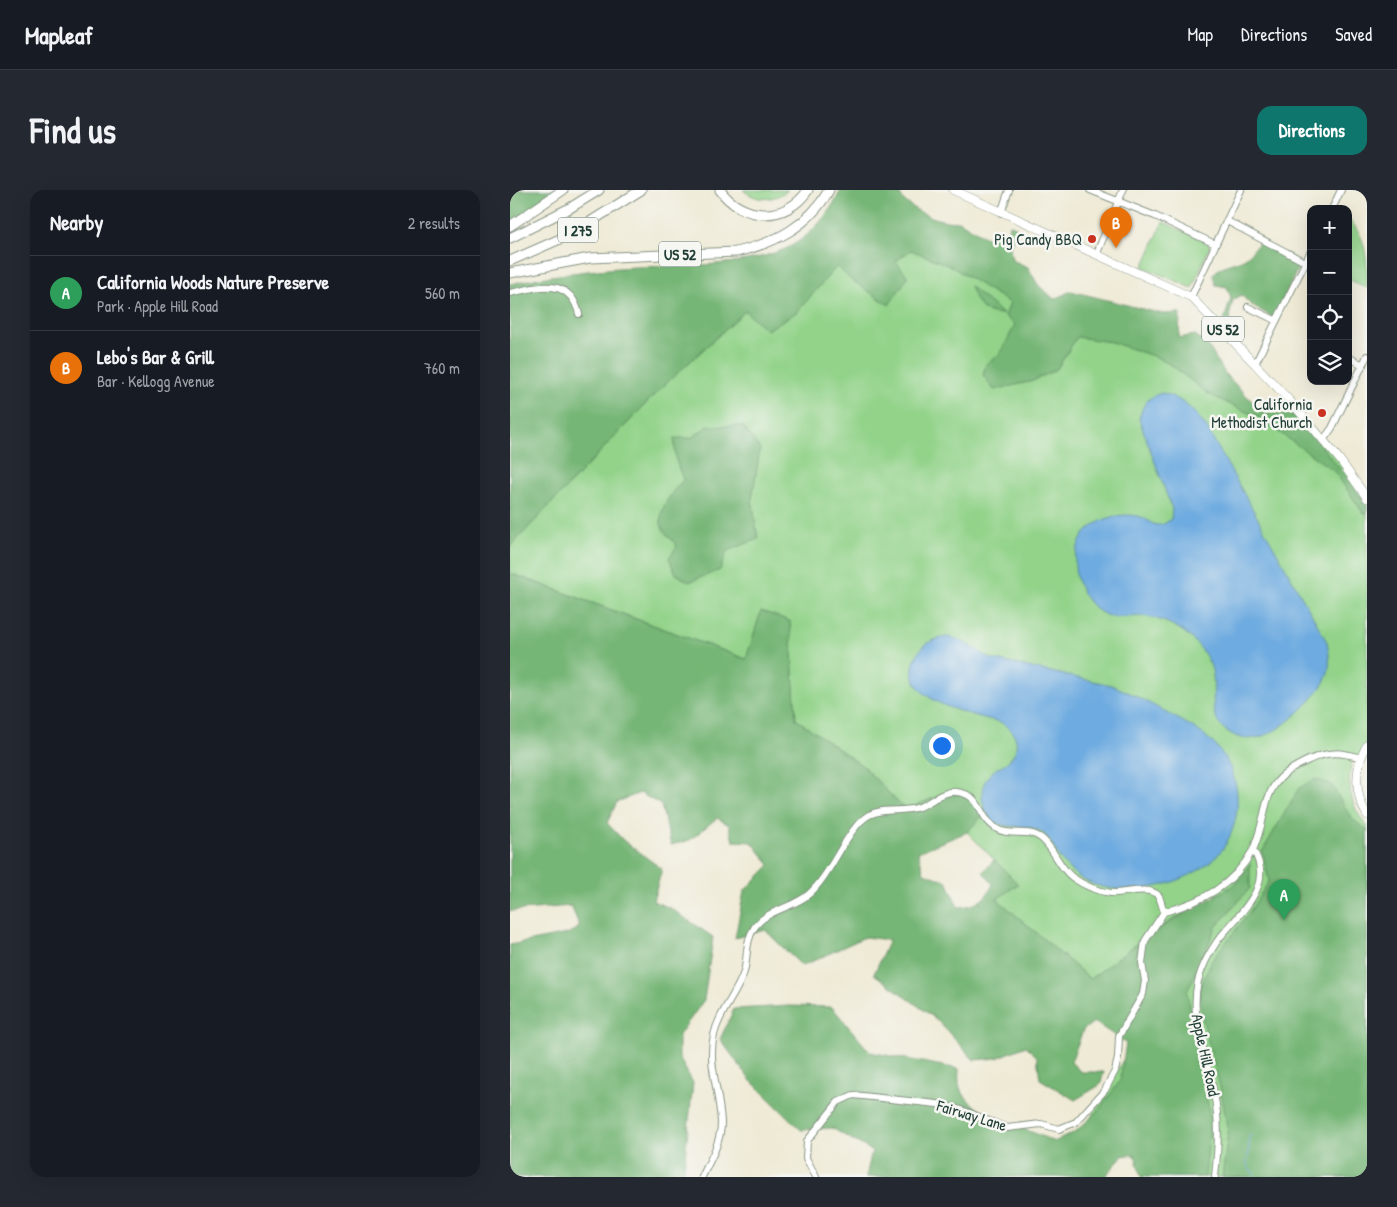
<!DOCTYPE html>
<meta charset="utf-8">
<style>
body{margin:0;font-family:"Patrick Hand",sans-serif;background:#242831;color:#f1f3f6}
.controls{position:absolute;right:15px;top:15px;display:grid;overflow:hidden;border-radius:10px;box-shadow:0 5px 20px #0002}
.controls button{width:45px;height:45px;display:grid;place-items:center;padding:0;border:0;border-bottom:1px solid #363941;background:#171b24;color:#f1f3f6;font:25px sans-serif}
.you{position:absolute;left:431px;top:555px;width:18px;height:18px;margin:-12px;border:4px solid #fff;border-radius:50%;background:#1a73e8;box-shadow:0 0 0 8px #1a73e833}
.badge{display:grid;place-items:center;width:32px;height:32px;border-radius:50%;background:#0f766e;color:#fff;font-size:16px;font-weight:700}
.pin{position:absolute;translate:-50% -41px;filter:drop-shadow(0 1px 2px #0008)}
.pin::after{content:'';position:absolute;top:26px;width:18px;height:15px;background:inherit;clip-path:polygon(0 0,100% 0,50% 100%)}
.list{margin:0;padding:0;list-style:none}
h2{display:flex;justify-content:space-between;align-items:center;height:65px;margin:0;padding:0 20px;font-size:21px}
h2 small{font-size:16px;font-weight:400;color:#9ea1a6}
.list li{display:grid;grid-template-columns:32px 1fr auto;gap:15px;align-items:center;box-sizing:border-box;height:75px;padding:0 20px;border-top:1px solid #363941}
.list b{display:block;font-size:19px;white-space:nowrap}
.list p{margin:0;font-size:16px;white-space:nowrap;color:#9ea1a6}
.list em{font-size:16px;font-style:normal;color:#9ea1a6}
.icon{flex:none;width:28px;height:28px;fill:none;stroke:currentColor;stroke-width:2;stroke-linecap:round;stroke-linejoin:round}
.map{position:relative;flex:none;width:857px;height:987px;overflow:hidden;border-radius:15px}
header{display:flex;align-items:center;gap:30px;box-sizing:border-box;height:70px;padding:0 25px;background:#171b24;border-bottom:1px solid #363941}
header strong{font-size:24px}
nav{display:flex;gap:28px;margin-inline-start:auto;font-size:18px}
.intro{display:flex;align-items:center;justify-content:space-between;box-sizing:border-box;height:120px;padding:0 30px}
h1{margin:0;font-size:35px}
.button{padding:12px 22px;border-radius:15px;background:#0f766e;color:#fff;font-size:18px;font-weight:700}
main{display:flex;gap:30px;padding:0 30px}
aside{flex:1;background:#171b24;border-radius:15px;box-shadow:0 5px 20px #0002}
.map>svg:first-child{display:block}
</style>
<header>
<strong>Mapleaf</strong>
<nav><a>Map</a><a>Directions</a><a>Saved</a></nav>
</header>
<div class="intro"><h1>Find us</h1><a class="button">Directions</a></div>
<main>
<aside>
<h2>Nearby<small>2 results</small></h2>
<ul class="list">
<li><span class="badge" style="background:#2e9e5b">A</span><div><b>California Woods Nature Preserve</b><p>Park · Apple Hill Road</p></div><em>560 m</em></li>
<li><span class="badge" style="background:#e8710a">B</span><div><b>Lebo's Bar &amp; Grill</b><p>Bar · Kellogg Avenue</p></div><em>760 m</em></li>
</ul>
</aside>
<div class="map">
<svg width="857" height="987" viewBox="0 0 857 987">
<rect width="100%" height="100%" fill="#f6f6f2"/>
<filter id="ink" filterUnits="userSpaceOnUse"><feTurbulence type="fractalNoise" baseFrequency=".02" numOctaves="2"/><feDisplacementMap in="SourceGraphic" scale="10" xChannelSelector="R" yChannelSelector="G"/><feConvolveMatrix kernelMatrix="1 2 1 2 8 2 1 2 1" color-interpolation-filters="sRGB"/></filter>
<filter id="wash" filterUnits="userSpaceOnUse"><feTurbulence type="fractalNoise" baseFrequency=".0096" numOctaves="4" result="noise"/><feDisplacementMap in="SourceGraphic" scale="20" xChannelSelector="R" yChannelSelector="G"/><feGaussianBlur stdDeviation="1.12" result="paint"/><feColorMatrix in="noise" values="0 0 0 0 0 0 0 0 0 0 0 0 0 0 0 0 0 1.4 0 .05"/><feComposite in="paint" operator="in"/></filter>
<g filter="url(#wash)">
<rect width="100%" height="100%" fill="#efead5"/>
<!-- green -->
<path fill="#92d389" stroke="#58885e" d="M233 0H278C263 11 248 12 233 0Z
M838 29C857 46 857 69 857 98L838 89Z
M653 32 697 52 700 56 682 98 633 77Z
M350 37 654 163 804 257 814 249 857 308V555L851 568 844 566C835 590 840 617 857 636V987H661L575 938 707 702 638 745 580 789 487 709 508 694 457 642 473 625 395 620 354 577 286 529 279 431 236 469 0 383V357L146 203 235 120Z"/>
<!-- forest -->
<path fill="#75b575" stroke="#4a7954" d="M0 0H53L0 36Z
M331 0H388C392 18 433 35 449 31L475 47 494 46 500 35 506 37 500 58 502 70 518 77 528 95 544 109 561 101 653 124 670 123 669 148 685 145 697 154 716 185 753 222 786 225 831 280 857 317V323L854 324 824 281 749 228 698 204 661 175 646 167 601 152 567 147 547 179 523 191 484 200 473 185 476 174 490 164 505 135 495 126 500 113 442 77 401 60 386 71 398 87 379 115 340 89 327 76 287 122 257 140 235 121 146 203 0 357V94C36 86 72 81 109 78 163 74 224 80 275 59 300 48 319 24 331 0Z
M750 53 771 65 776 63 790 74 764 128 740 114 731 105 723 110 720 123 721 138 714 130 721 108 717 97 706 95 703 85C713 71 729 75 739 65 743 61 744 57 750 53Z
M460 96 493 124C472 124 466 114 460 96Z
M198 236H233L250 259 242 309 248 349 217 361 210 380 179 392 166 384 159 368 167 356C163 350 154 343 152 337 146 322 163 300 173 290L166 270 164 248H181Z
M0 383 236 469 251 421 280 431 286 529 354 577 395 620 430 605 458 604 473 625 457 642 408 662 414 683 437 691 448 717C466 716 475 711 483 694L473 682 484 670 508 694 487 709 580 789 638 745 724 695 740 674V698L706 737 677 802 701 930 695 987H631L625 964 612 966 595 987H356L362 961 322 938 291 940 240 890 210 849 224 819 279 816 322 817 360 862 449 879C449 884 448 893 450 898 466 931 514 935 544 952L565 942 587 922 610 891 616 853 584 832 573 840 561 872 571 882H594L590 895 565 910 530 889 527 867 516 856 487 868 464 870 426 829 364 784 379 750 355 747 292 776 255 740 225 748 234 701 260 675 242 652 223 651 219 635 207 628 180 650 161 655 151 615 130 603 107 612 97 633 114 651 152 679 143 711 160 718 203 747 194 810 169 845V867L183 893 173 987H0V755L57 744 70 737 61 716 0 721Z
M805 589 821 594 842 629 857 640V987H712L718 943 711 901 693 831 689 800 702 770 739 723 759 691 752 662 789 598Z"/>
<!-- water -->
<path fill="#6eabe0" stroke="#46748a" d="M652 203C673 208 685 222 697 238L817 452C819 464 821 474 817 486 809 507 769 545 745 548 736 550 728 548 720 543 696 530 706 506 703 485 701 468 685 449 671 440 662 434 650 429 639 427 629 425 616 428 605 427 587 426 572 406 567 389 563 375 565 359 573 346 585 329 611 321 631 327 637 329 642 335 648 335 654 335 657 332 661 329L662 319 629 229C633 214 637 207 652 203Z
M439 447 452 451 481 469 601 495C620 502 637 512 655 522 672 531 691 540 705 555 730 581 734 620 717 652 694 695 609 714 569 687 562 681 555 676 550 668 543 658 540 645 527 640 509 632 484 644 475 619 469 603 472 589 486 579 491 575 497 574 501 568 512 555 505 538 490 532 461 524 384 511 407 465 414 452 426 448 439 447Z"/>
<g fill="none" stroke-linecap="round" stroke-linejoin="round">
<!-- stream -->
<path stroke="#6eabe0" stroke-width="1" d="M740 944 737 975 746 987
M856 987 857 984"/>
</g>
</g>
<g filter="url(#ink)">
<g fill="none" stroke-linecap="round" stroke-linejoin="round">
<!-- minor casing -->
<g stroke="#879484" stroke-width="8">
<path id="minor" d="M580 0 645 26 705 54
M822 19 831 0
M491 23 499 0
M717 31 795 72
M587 63 613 0
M0 103C28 97 60 86 69 124
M681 107 731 0
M738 117 765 130
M838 167 853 175
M745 174 801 61
M814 249 822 238 857 166
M654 722C693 711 723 696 743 660
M192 987C200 970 211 952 211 933 210 903 197 874 204 845 209 822 227 804 234 782 238 767 235 752 244 738 257 719 282 719 299 704 322 684 337 637 359 625 374 617 393 623 409 617 421 613 432 600 447 602 473 605 467 627 487 639 501 647 518 638 531 648 544 658 548 676 562 687 573 695 587 701 601 703 616 704 638 695 649 706L654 722 635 751 632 773 635 791 633 804 609 846 608 868 605 881 595 900 566 932 549 939 531 934 497 938 451 920 427 914 343 905 328 912 297 951 296 968 306 987
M705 987C708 958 710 932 704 904 697 867 679 829 688 791 692 776 699 763 708 750 729 723 766 696 743 660 762 615 747 593 799 570 818 561 831 562 851 568"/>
</g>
<!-- major casing -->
<g stroke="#879484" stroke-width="9">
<path id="major" d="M443 0 681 107 781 212 830 270 857 308
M857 555C845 577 843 602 857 625"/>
</g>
<!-- highway casing -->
<g stroke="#879484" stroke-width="11">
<path id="highway" d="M210 0C232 31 276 33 298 0
M0 36 53 0
M0 48 60 18 89 0
M0 71 59 45 131 0
M0 83 80 68 226 62C265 53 299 36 319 0"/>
</g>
<!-- minor -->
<use href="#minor" stroke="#fff" stroke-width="6"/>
<!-- major -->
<use href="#major" stroke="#fff" stroke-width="8"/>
<!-- highway -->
<use href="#highway" stroke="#fff" stroke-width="9"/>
</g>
</g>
<!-- markers -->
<g fill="#c8321e" stroke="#f6f6f2" stroke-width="2">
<circle cx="582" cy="49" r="5"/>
<circle cx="812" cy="223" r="5"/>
</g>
<g text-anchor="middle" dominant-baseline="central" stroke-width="5" stroke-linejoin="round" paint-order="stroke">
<!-- shield labels -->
<g fill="#f6f6f2" stroke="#60746d" stroke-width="1">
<rect x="48" y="27.5" width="40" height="25" rx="4"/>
<rect x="149" y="51.5" width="42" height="25" rx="4"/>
<rect x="692" y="126.5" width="42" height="25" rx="4"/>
</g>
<g font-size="15" font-weight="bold" fill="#1f3d34">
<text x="68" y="40">I 275</text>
<text x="170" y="64">US 52</text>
<text x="713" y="139">US 52</text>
</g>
<!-- poi labels -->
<g font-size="16" fill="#1f3d34" stroke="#f6f6f2" text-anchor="end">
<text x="572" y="49">Pig Candy BBQ</text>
<text x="802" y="214">California<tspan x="802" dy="18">Methodist Church</tspan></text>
</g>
<!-- street labels -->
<g font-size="16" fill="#1f3d34" stroke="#f6f6f2">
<text transform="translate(696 865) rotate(78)">Apple Hill Road</text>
<text transform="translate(462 925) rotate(17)">Fairway Lane</text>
</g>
</g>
</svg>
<div class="controls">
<button>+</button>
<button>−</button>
<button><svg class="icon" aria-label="locate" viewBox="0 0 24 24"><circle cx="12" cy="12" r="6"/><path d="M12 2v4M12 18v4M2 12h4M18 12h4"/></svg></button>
<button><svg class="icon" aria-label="layers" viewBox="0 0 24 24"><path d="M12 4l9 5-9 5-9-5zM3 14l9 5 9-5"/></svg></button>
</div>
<div class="you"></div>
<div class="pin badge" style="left:774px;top:730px;background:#2e9e5b">A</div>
<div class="pin badge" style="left:606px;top:58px;background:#e8710a">B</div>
</div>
</main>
